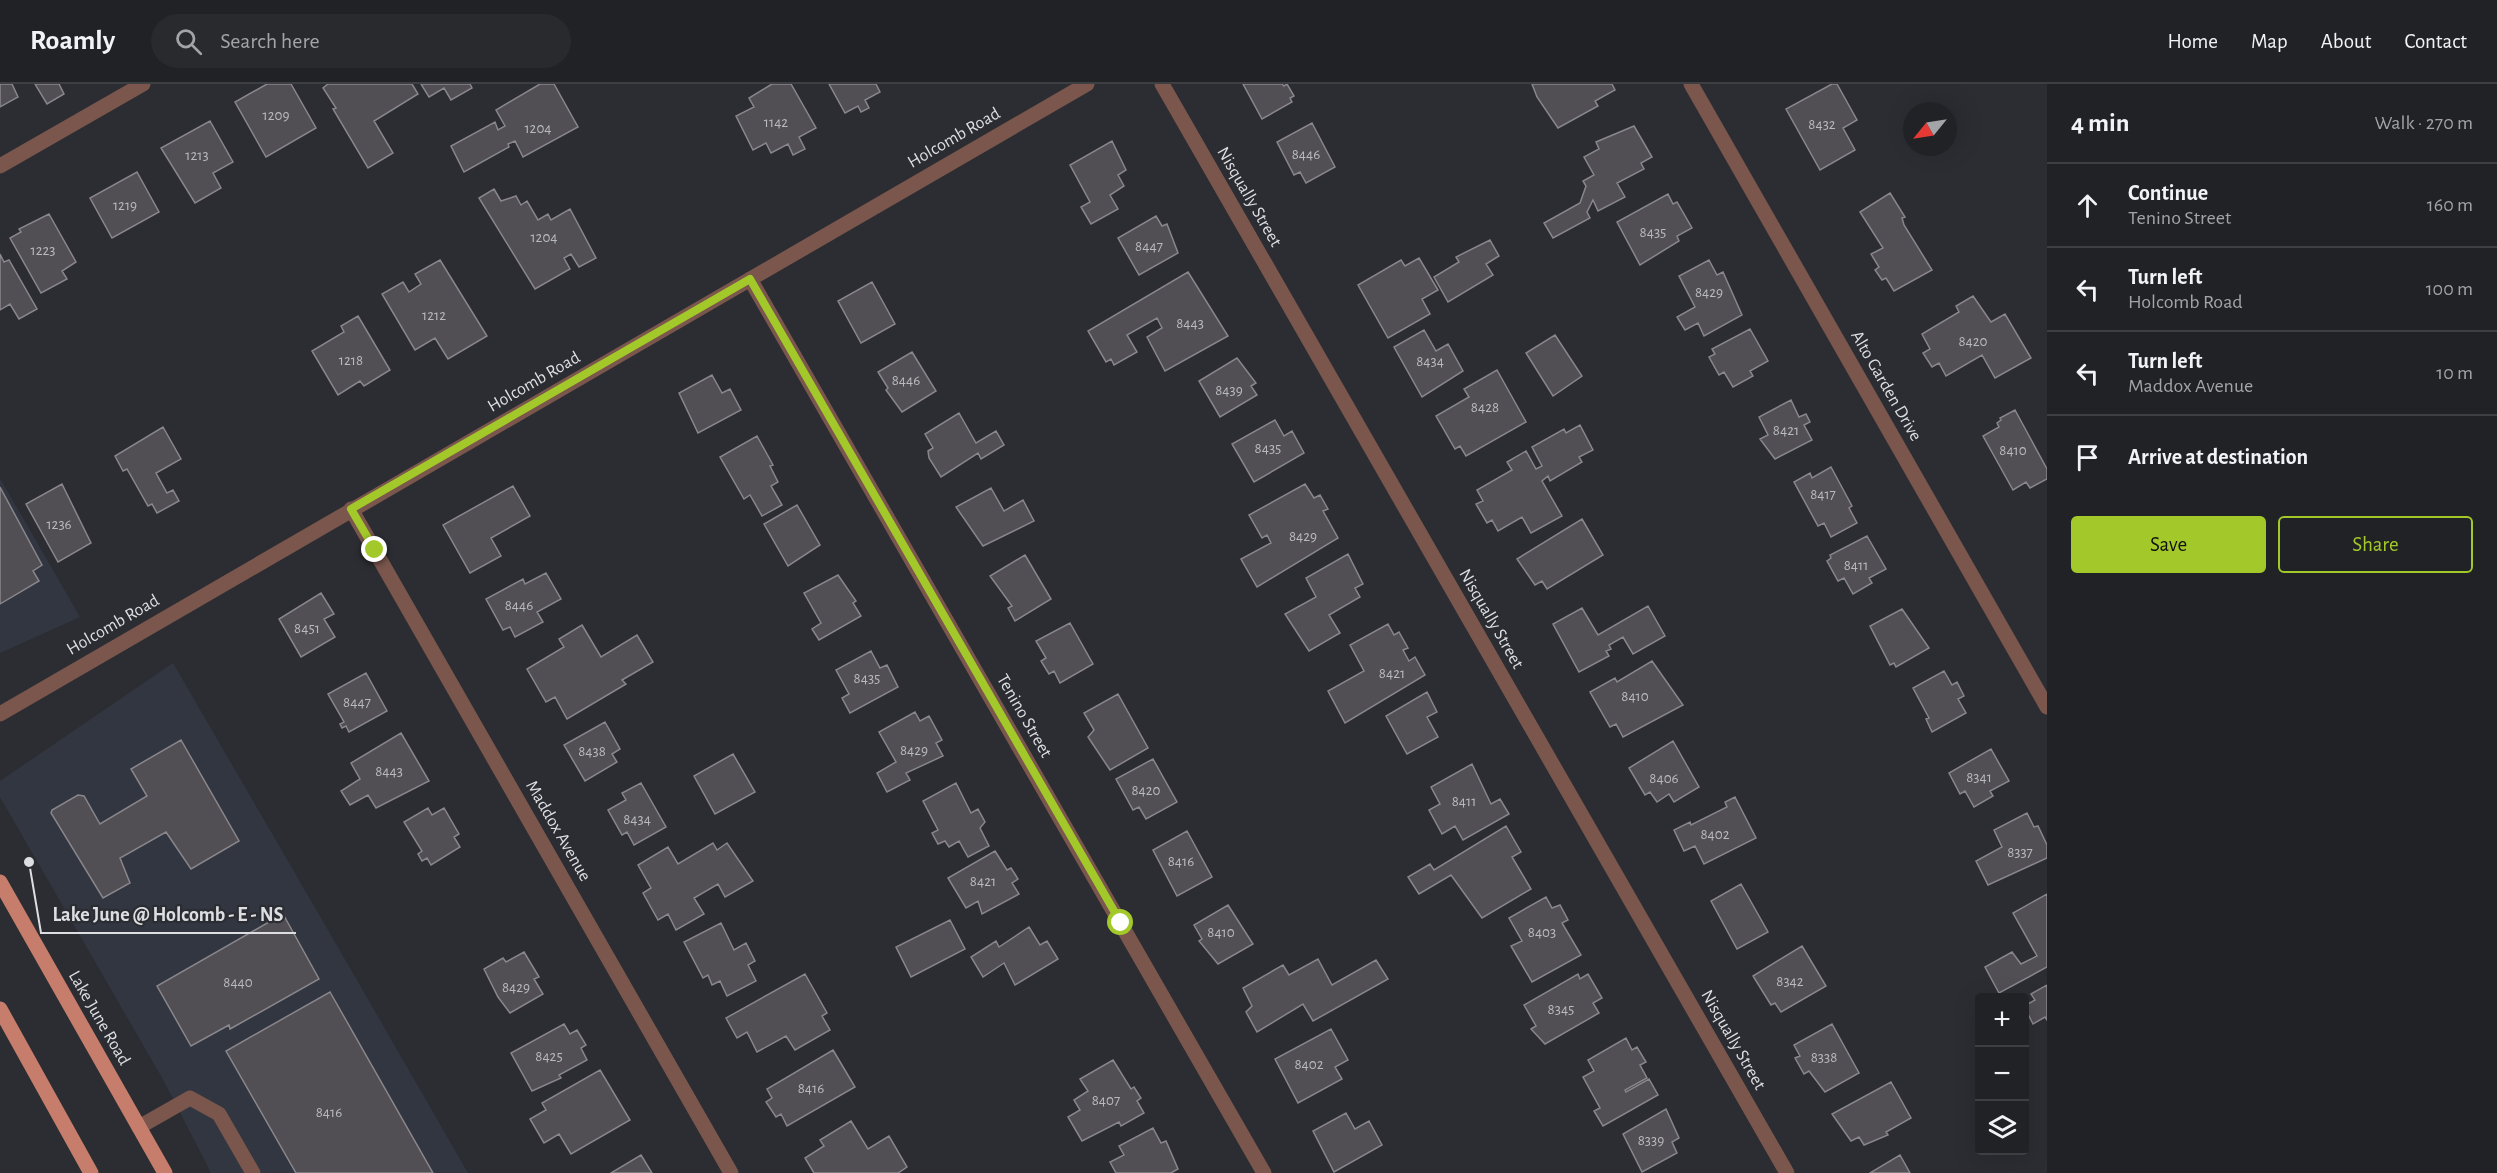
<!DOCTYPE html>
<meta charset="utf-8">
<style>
body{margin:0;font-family:"Alegreya Sans",sans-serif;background:#282a2e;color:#f1f3f6}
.controls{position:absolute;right:18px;bottom:18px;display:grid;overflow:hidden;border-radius:6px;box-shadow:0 6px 24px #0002}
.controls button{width:54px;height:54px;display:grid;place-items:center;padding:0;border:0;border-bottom:2px solid #3d3f43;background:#202226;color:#f1f3f6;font:30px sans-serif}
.compass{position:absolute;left:1903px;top:18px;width:54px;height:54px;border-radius:50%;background:#202226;box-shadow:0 6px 24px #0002;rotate:240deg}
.stop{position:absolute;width:18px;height:18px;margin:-14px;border:4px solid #a2c929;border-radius:50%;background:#fff}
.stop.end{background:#a2c929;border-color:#fff;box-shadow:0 2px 6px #0008}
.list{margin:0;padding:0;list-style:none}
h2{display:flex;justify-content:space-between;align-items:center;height:78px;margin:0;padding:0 24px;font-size:26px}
h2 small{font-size:20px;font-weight:400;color:#a2a4a7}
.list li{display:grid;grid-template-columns:39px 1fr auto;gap:18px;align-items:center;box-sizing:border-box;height:84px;padding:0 24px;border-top:2px solid #3d3f43}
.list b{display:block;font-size:22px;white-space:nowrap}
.list p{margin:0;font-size:20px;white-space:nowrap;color:#a2a4a7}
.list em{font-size:20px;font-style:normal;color:#a2a4a7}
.actions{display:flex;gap:12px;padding:18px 24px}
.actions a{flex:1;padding:14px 0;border:2px solid #a2c929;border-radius:6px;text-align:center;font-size:21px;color:#a2c929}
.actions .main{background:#a2c929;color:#111}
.icon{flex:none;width:33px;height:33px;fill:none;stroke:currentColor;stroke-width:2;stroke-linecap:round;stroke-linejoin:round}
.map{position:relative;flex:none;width:2047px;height:1089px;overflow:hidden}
header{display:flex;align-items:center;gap:36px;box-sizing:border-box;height:84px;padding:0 30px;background:#202226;border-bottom:2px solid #3d3f43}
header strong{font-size:28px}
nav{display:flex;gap:33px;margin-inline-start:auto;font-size:21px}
.search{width:420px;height:54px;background:#282a2e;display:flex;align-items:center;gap:15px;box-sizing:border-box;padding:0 21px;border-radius:33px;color:#a2a4a7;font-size:22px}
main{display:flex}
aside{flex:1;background:#202226}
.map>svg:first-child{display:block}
</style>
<header>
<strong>Roamly</strong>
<div class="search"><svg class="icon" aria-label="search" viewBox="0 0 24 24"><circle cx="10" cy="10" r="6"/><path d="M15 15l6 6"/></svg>Search here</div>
<nav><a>Home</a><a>Map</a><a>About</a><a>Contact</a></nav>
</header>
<main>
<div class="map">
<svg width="2047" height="1089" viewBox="0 0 2047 1089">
<rect width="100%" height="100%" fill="#2b2d32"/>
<!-- built -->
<path fill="#323641" d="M1 396 80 533 0 569V397Z
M173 579 354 891 468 1089H211L165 999 0 713V697Z"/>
<!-- building -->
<path fill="#514f54" stroke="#89868c" stroke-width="1.5" d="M0 0H12L18 13 0 23Z
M35 0H59L64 10 47 20Z
M267 0H291L316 44 266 73 235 18Z
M328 0H412L418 10 374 37 393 69 368 84 333 25 336 24 323 4Z
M421 0H470L472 4 451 16 444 4 429 13Z
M540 0H554L578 43 523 73 515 57 508 60 509 63 464 88 451 62 495 38 498 46 505 42 496 26Z
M772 0H791L816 44 799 53 805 65 793 71 788 60 771 69 766 59 753 66 736 32 754 23 749 14Z
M829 0H876L880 8 865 16 869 24 861 28 858 22 845 29Z
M1243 0H1282L1284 2 1287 0 1294 12 1290 14 1292 18 1262 35Z
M1532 0H1612L1615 6 1595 17 1598 22 1558 44 1537 13Z
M1832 0H1837L1857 36 1843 44 1855 66 1820 86 1786 25Z
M210 37 233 78 213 89 221 104 195 119 161 64Z
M1312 39 1335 83 1306 99 1300 88 1294 91 1277 58Z
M1634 42 1652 73 1641 79 1644 85 1617 99 1625 113 1598 127 1593 116 1587 128 1590 134 1553 154 1544 139 1580 119 1586 102 1583 97 1594 91 1584 73 1599 65 1596 58Z
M1112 57 1126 86 1118 91 1124 102 1110 111 1118 125 1091 140 1081 123 1090 118 1070 81Z
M137 88 159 128 112 154 90 114Z
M494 105 501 117 516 112 521 121 527 117 538 136 548 130 551 136 570 125 596 174 579 183 571 170 564 174 570 185 535 205 479 114Z
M1890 109 1905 133 1902 134 1904 141 1932 186 1894 207 1886 194 1882 196 1875 186 1879 183 1871 170 1883 164 1860 128Z
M1668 110 1673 120 1677 118 1692 144 1677 152 1679 157 1640 181 1617 138Z
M49 130 76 178 62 187 67 195 41 209 10 154 21 148 19 145Z
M1156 132 1162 142 1167 140 1178 169 1139 191 1118 154Z
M1490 156 1499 172 1486 180 1493 191 1448 218 1434 193 1459 178 1456 173Z
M0 170 4 178 9 176 37 225 19 235 10 220 0 226Z
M1419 174 1438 206 1422 215 1430 230 1388 254 1358 201 1401 176 1405 182Z
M440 176 487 252 448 275 435 254 415 266 382 210 403 198 409 208 421 200 415 190Z
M1709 176 1717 191 1723 188 1742 231 1704 252 1698 239 1685 246 1677 233 1695 223 1679 192Z
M1188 188 1228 252 1165 287 1147 253 1162 244 1157 234 1127 251 1137 268 1114 281 1111 275 1106 278 1088 247Z
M872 198 895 240 861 259 838 217Z
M1973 212 1991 238 2005 230 2031 274 1995 294 1982 271 1946 292 1939 279 1932 283 1923 269 1930 265 1922 250 1959 228 1956 222Z
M358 232 390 286 364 302 360 297 338 311 312 267 344 248 341 242Z
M1750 245 1768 277 1750 287 1753 292 1733 303 1724 288 1719 291 1709 273 1715 270 1712 265Z
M1424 246 1436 267 1448 260 1463 287 1422 313 1394 263Z
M1555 251 1582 292 1553 312 1526 269Z
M912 268 936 307 902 328 886 306 888 304 878 288Z
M1237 274 1256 299 1251 302 1257 311 1220 333 1199 297Z
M1497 286 1526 338 1466 372 1460 362 1455 365 1436 332 1469 313 1464 305Z
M712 291 722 309 730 305 741 326 698 349 679 309Z
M1791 316 1799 333 1806 330 1810 338 1804 341 1812 356 1775 375 1760 355 1768 351 1759 333Z
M2015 326 2047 385V395L2030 404 2026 398 2013 406 1983 352 1999 343 1997 339 2001 336 2000 334Z
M959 329 976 359 996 347 1004 361 981 375 978 369 941 393 929 374 928 367 933 364 925 350Z
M1275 336 1284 352 1292 347 1304 369 1254 398 1232 360Z
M1580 341 1593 366 1579 373 1582 378 1550 397 1548 392 1542 397 1562 432 1531 449 1522 433 1498 447 1492 436 1487 439 1476 420 1483 417 1477 406 1512 386 1507 378 1526 367 1536 385 1542 382 1532 363 1564 345 1566 349Z
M163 343 181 375 156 389 167 409 173 406 179 417 157 429 152 420 148 422 127 385 123 387 115 372Z
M757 352 773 381 770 382 778 398 771 402 782 421 762 432 750 411 744 415 720 373Z
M1831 383 1852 422 1849 424 1857 439 1831 453 1824 439 1818 442 1794 398 1810 389 1812 394Z
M62 400 91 459 58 478 26 420Z
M1305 400 1314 414 1320 411 1328 425 1323 427 1338 454 1257 503 1241 475 1271 459 1267 451 1262 454 1249 431Z
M513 402 530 432 491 454 501 472 470 489 443 441Z
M0 403 42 481 33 487 39 497 0 520Z
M991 404 1004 427 1023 416 1034 437 983 462 956 423Z
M797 421 820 461 788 482 764 440Z
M1582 435 1603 471 1547 505 1542 497 1535 501 1517 475Z
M1867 452 1886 485 1869 494 1872 499 1853 510 1844 494 1838 497 1827 477 1831 474 1830 471Z
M1348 470 1363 500 1355 504 1360 513 1329 531 1340 549 1309 567 1285 530 1316 513 1306 494Z
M1025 471 1051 515 1015 537 1008 524 1012 522 990 492Z
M546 489 561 515 537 528 543 538 515 553 510 543 503 546 486 515 523 495 525 500Z
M838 491 856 517 853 519 861 532 819 556 812 545 821 539 804 509Z
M321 509 334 530 324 535 335 553 301 573 279 535Z
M1648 522 1665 552 1633 570 1623 553 1609 561 1611 565 1606 567 1609 572 1579 588 1553 540 1582 524 1598 551Z
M1902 525 1929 564 1896 583 1894 579 1890 581 1870 542Z
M1070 539 1093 580 1060 599 1054 587 1049 590 1041 577 1046 574 1036 557Z
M1388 540 1394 551 1399 548 1408 564 1403 566 1409 577 1415 573 1425 591 1345 639 1328 607 1364 587 1350 561Z
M582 541 601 573 637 551 653 578 622 596 626 600 567 635 555 613 546 618 527 585 564 563 559 555Z
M871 567 880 584 887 581 898 603 850 629 842 614 849 610 836 586Z
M1652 577 1683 621 1623 653 1616 640 1610 643 1590 608 1615 594 1617 598Z
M1944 587 1952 601 1957 598 1964 612 1958 615 1966 629 1932 648 1926 635 1929 634 1913 604Z
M366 589 387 627 349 648 346 642 342 644 340 640 344 638 328 610Z
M1427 608 1437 628 1427 633 1438 653 1407 670 1386 632Z
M1118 610 1148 664 1110 686 1088 653 1094 646 1084 629Z
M915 628 920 637 929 632 942 656 936 659 943 672 906 689 910 696 887 708 877 689 896 678 879 648Z
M605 638 620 665 612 670 617 678 585 697 564 661Z
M401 649 429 697 376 724 368 711 350 721 341 707 360 695 351 679Z
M181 656 239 757 191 785 166 748 120 774 130 799 103 814 51 729 52 726 78 711 84 712 100 740 147 712 131 685Z
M1673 657 1699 703 1674 718 1669 710 1657 718 1650 708 1645 711 1629 684Z
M1991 665 2009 697 1990 707 1993 712 1974 723 1965 707 1960 710 1949 689Z
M733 670 755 708 715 730 694 692Z
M1153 675 1177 718 1146 735 1139 723 1133 726 1116 695Z
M1472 680 1491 720 1500 715 1509 730 1463 756 1455 742 1442 750 1429 726 1440 720 1431 703Z
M641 699 666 743 634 761 627 748 622 751 608 726 626 716 622 709Z
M956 699 971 729 978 725 985 738 980 744 989 762 968 773 959 757 949 763 945 757 938 760 932 749 938 746 923 717Z
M1735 713 1756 754 1704 780 1695 762 1684 767 1674 746 1690 738 1691 741 1727 723 1725 718Z
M428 724 432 731 444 724 459 750 454 753 460 763 431 781 427 774 422 777 418 770 422 767 404 738Z
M2027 729 2034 743 2038 742 2047 761V774L1988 801 1976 777 2002 763 1994 746Z
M1506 742 1521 768 1512 773 1531 805 1482 834 1451 791 1419 810 1408 793 1430 780 1434 786Z
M1187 747 1212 793 1177 812 1153 766Z
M713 759 717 766 727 759 753 797 725 813 718 800 694 814 704 830 676 846 668 830 658 836 643 809 651 804 638 781 668 763 678 780Z
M995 767 1007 786 1011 784 1018 795 1012 799 1019 810 982 830 978 817 966 824 948 794Z
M1741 800 1768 848 1737 865 1711 817Z
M2047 810V883L1999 909 1985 883 2012 868 2021 880 2037 872 2013 829Z
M1546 813 1552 824 1560 821 1568 836 1562 839 1581 871 1532 898 1511 862 1522 857 1509 834Z
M1228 821 1253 860 1218 880 1199 857 1202 855 1194 841Z
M283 830 319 895 230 945 229 941 191 962 157 902Z
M950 836 965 865 911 893 896 863Z
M721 839 734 866 746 859 755 877 748 881 756 897 727 912 720 897 712 901 708 891 703 894 684 858Z
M1029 843 1040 861 1047 857 1058 875 1015 901 1004 879 983 893 971 873 996 857 999 863Z
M1802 862 1826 902 1781 928 1775 919 1771 921 1753 892Z
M524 868 539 893 534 895 543 910 510 929 498 913 484 885 503 874 506 878Z
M1318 875 1332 901 1376 876 1388 895 1313 937 1303 920 1257 948 1246 928 1252 922 1243 904 1283 881 1289 891Z
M805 890 827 929 822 932 830 946 795 966 786 952 757 968 747 948 737 954 726 934Z
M1578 890 1580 895 1588 890 1602 914 1593 919 1599 929 1545 960 1531 945 1536 942 1524 921Z
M2047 901V936L2045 933 2033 940 2024 922 2035 916 2031 910Z
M330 908 433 1089H296L226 967Z
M564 940 570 950 577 946 586 961 581 964 587 976 559 991 561 994 532 1007 511 969Z
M1832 940 1859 989 1825 1008 1809 987 1804 990 1795 974 1800 972 1794 961Z
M1331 945 1348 976 1335 983 1342 995 1298 1019 1275 975Z
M1626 954 1632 966 1637 963 1646 978 1640 981 1647 994 1625 1006 1626 1008 1649 995 1658 1011 1603 1042 1594 1027 1600 1024 1583 993 1594 987 1588 976Z
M833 966 855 1003 787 1042 781 1030 776 1033 766 1018 772 1014 767 1005Z
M1113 976 1131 1005 1134 1003 1141 1014 1137 1017 1144 1029 1121 1042 1119 1038 1082 1057 1068 1033 1080 1026 1074 1016 1088 1007 1080 995Z
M600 986 630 1036 571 1070 559 1050 544 1059 530 1035 546 1026 542 1019Z
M1891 998 1911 1034 1886 1048 1888 1051 1864 1061 1859 1053 1851 1057 1832 1030Z
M1666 1025 1679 1054 1672 1058 1677 1069 1642 1088 1623 1050Z
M1346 1029 1355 1045 1369 1037 1382 1061 1334 1088 1313 1047Z
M851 1037 868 1065 889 1052 907 1083 898 1089H814L805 1074 824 1062 820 1056Z
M1153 1044 1161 1059 1166 1057 1178 1085 1171 1089H1116L1110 1078 1124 1071 1119 1062Z
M641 1071 652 1089H611Z
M1900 1071 1910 1089H1870Z"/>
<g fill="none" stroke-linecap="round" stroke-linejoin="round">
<!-- minor -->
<path stroke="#7a564d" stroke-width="15" d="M1162 0 1787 1089
M1691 0 2047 623
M0 82 143 0
M750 195 1264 1089
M351 425 731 1089
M0 630 1087 0
M139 1043 190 1014 219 1030 253 1089"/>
<!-- major -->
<path stroke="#c67d6b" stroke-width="15" d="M0 798 165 1089
M0 925 91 1089"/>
</g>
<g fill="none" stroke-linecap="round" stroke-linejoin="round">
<!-- route -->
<path stroke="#a2c929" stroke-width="8" d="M375 466 351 425 750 195 1121 839"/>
</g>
<g text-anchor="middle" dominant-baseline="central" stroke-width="4.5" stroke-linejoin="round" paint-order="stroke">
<!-- number labels -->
<g font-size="15" fill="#b9babe">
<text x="276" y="31">1209</text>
<text x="776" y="38">1142</text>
<text x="1822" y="40">8432</text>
<text x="538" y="44">1204</text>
<text x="1306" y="70">8446</text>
<text x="197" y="71">1213</text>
<text x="125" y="121">1219</text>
<text x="1653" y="148">8435</text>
<text x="544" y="153">1204</text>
<text x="1149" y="162">8447</text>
<text x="43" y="166">1223</text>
<text x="1709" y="208">8429</text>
<text x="434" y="231">1212</text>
<text x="1190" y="239">8443</text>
<text x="1973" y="257">8420</text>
<text x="351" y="276">1218</text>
<text x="1430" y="277">8434</text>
<text x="906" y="296">8446</text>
<text x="1229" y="306">8439</text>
<text x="1485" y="323">8428</text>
<text x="1786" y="346">8421</text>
<text x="1268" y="364">8435</text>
<text x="2013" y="366">8410</text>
<text x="1823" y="410">8417</text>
<text x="59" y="440">1236</text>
<text x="1303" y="452">8429</text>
<text x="1856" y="481">8411</text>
<text x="519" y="521">8446</text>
<text x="307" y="544">8451</text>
<text x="1392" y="589">8421</text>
<text x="867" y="594">8435</text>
<text x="1635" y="612">8410</text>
<text x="357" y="618">8447</text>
<text x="914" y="666">8429</text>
<text x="592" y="667">8438</text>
<text x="389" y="687">8443</text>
<text x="1979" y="693">8341</text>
<text x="1664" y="694">8406</text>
<text x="1146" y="706">8420</text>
<text x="1464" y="717">8411</text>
<text x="637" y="735">8434</text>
<text x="1715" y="750">8402</text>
<text x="2020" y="768">8337</text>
<text x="1181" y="777">8416</text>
<text x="983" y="797">8421</text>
<text x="1221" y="848">8410</text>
<text x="1542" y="848">8403</text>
<text x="1790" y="897">8342</text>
<text x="238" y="898">8440</text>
<text x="516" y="903">8429</text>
<text x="1561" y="925">8345</text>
<text x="549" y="972">8425</text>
<text x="1824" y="973">8338</text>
<text x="1309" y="980">8402</text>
<text x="811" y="1004">8416</text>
<text x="1106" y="1016">8407</text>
<text x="329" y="1028">8416</text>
<text x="1651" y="1056">8339</text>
</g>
<!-- street labels -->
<g font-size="18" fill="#dcdee1" stroke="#2b2d32">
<text transform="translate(954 54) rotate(-30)">Holcomb Road</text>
<text transform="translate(1249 113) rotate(60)">Nisqually Street</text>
<text transform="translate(534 298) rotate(-30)">Holcomb Road</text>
<text transform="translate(1886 302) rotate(60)">Alto Garden Drive</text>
<text transform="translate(1491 535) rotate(60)">Nisqually Street</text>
<text transform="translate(113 541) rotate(-30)">Holcomb Road</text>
<text transform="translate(1024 632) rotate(60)">Tenino Street</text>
<text transform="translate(558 747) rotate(60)">Maddox Avenue</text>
<text transform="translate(99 934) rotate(60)">Lake June Road</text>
<text transform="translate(1733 956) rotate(60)">Nisqually Street</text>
</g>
</g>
<!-- callouts -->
<path fill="none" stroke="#dcdee1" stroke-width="2" d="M29 778L41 849H296"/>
<circle fill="#dcdee1" stroke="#2b2d32" stroke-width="2" cx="29" cy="778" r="6"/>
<g font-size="20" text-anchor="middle" font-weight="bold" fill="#dcdee1" stroke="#2b2d32" stroke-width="4.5" stroke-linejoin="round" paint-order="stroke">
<text x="168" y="837">Lake June @ Holcomb - E - NS</text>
</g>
</svg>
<div class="controls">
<button>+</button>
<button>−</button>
<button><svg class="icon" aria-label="layers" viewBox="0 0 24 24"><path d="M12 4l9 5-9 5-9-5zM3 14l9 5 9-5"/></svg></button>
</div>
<svg class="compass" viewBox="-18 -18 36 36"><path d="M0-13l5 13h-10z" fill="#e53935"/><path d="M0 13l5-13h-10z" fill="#a2a4a7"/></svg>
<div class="stop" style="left:1121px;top:839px"></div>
<div class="stop end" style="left:375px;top:466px"></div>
</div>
<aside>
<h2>4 min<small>Walk · 270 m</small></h2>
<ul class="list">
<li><svg class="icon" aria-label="ahead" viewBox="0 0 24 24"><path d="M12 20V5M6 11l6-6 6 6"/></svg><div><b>Continue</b><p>Tenino Street</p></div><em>160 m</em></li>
<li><svg class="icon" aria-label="left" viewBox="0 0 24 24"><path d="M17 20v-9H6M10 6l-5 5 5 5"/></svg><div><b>Turn left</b><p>Holcomb Road</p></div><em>100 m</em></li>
<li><svg class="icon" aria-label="left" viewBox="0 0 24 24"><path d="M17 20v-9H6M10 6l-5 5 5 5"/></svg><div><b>Turn left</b><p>Maddox Avenue</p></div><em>10 m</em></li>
<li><svg class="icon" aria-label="arrive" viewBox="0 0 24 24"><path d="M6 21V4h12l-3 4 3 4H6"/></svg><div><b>Arrive at destination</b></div></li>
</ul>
<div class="actions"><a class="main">Save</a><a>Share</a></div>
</aside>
</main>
